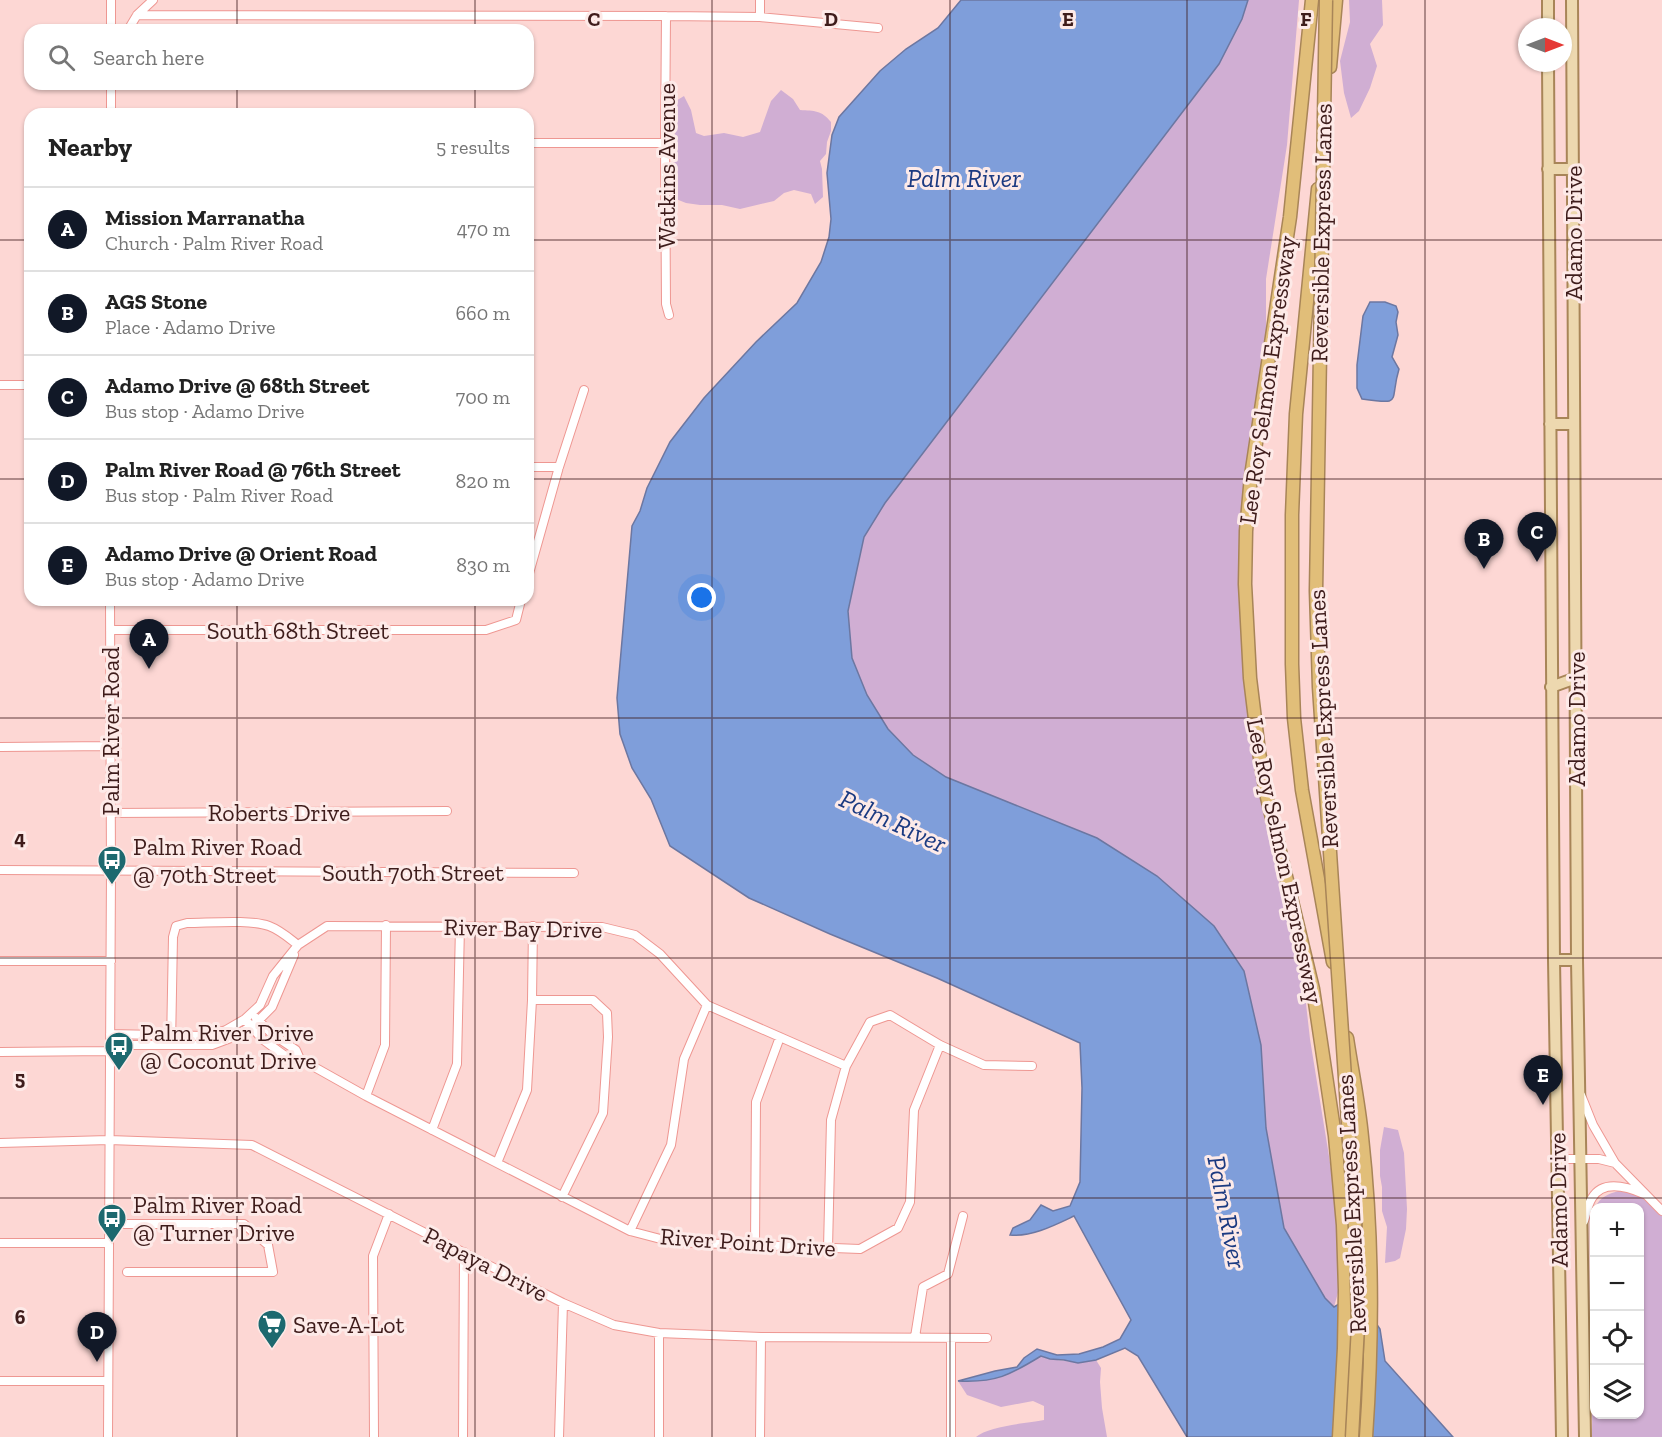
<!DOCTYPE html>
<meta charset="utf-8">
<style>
body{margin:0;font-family:"Zilla Slab",serif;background:#f6f6f6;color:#222}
.controls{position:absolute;right:18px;bottom:18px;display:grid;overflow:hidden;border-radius:12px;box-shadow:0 2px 4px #0004}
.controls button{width:54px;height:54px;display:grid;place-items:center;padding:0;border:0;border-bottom:2px solid #e0e0e0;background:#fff;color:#222;font:30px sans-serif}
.compass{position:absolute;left:1518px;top:18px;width:54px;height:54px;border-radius:50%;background:#fff;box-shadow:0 2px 4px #0004;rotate:90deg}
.you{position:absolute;left:702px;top:598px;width:21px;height:21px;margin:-15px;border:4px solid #fff;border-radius:50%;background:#1a73e8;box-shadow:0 0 0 9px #1a73e833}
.badge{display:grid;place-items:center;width:39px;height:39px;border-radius:50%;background:#111827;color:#fff;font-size:20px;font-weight:700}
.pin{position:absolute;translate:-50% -50px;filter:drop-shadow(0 2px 3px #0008)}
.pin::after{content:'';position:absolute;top:32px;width:21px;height:18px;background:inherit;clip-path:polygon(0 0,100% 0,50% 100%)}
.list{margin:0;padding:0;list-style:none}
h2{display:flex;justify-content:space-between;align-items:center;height:78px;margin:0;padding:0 24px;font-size:26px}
h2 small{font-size:20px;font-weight:400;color:#767676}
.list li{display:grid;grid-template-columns:39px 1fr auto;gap:18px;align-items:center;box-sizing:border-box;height:84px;padding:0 24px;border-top:2px solid #e0e0e0}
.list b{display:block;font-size:22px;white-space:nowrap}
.list p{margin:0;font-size:20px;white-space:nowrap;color:#767676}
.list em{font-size:20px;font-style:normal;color:#767676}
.icon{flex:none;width:33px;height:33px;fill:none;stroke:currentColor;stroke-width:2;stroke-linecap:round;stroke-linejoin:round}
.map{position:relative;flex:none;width:1662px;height:1437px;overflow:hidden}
.search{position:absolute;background:#fff;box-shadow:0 2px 4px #0004;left:24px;top:24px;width:510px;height:66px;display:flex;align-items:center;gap:15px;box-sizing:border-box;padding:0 21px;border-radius:18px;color:#767676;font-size:22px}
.panel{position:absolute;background:#fff;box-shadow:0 2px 4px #0004;left:24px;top:108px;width:510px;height:498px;border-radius:18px}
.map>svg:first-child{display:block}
</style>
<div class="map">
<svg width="1662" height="1437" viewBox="0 0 1662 1437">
<rect width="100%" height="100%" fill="#fdd7d4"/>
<!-- green -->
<path fill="#d0aed3" d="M1248 0H1299L1287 145 1266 279V335L1253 495 1251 604 1255 722 1266 820 1284 906 1304 986 1310 1039 1333 1181 1339 1249V1289L1334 1307 1325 1298 1284 1228 1266 1128 1261 1045 946 777 913 755 888 729 867 695 852 658 848 611 864 537 885 503 1219 64 1242 19Z
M1349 0H1382L1383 25 1370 44 1377 66 1370 88 1359 111 1351 118 1344 93 1340 61 1350 22Z
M781 90 793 99 800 110C815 111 821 110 831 122V131L827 142 826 154 820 161 822 169 823 197 815 204 811 194 794 190 784 193 774 201 740 209 722 205H700L686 203 676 199 671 171 673 159 677 149 674 128V102L684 96 691 110 696 133 704 136 724 133 743 137 760 132 771 101Z
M1384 1127 1398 1130 1404 1153 1407 1209 1406 1229 1400 1258 1395 1261 1385 1263 1387 1227 1382 1211V1187L1380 1176V1150Z
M1618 1191 1638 1193 1662 1212V1437H1592L1594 1213V1414H1640V1208L1596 1207C1599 1197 1609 1194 1618 1191Z
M1041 1356C1059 1362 1078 1363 1096 1360L1101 1368 1100 1382 1102 1408 1107 1437H976C988 1426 1028 1423 1044 1420V1406L1033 1401 1001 1407 967 1395 958 1381C996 1383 1010 1375 1041 1356Z"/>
<!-- water -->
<path fill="#7f9eda" stroke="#6c77a1" stroke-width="1.5" d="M961 0H1248L1242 19 1219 64 885 503 864 537 848 611 852 658 867 695 888 729 913 755 946 777 1097 838 1157 876 1214 926 1244 971 1261 1045 1266 1128 1284 1228 1325 1298 1334 1307 1351 1297 1367 1310 1380 1329 1385 1361 1453 1437H1187L1138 1356 1125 1348 1096 1360 1078 1363 1064 1360 1050 1359 1041 1356C1010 1375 996 1383 958 1381L995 1371 1017 1367 1024 1358 1037 1349 1057 1355 1079 1354 1103 1347 1120 1339 1131 1320 1074 1216C1055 1225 1032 1237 1010 1235L1013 1228 1030 1220 1041 1205 1053 1211 1070 1206 1080 1182 1082 1088 1080 1043 937 978 830 934 749 898 670 846 651 799 632 768 620 734 617 698 632 526 640 511 647 488 670 442 704 398 756 342 797 303 821 262 829 237 831 219 827 173 832 135 839 117 880 71 906 49 938 28Z
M1370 302H1385L1396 306 1398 312 1396 322 1398 335 1392 357 1399 369C1389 402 1404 405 1362 399L1357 388V365L1363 316Z"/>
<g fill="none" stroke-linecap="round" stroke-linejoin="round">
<!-- minor casing -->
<g stroke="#ee9792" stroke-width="10">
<path id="minor" d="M111 0V30
M760 0V17
M137 15 666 16 760 17 878 28
M666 16 665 143 666 304 669 315
M128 30 137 15 153 0
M111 114V84
M528 143H665
M0 385H30
M528 467H559
M528 577 559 467 584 390
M110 630H486L516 620 521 600
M0 747 111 746
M111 813 447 811
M0 870 574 873
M0 961H111
M532 1000H593L607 1013 608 1037 603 1113 562 1197
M256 1018 272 1034 296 1050 300 1059
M245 1019 262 1039 284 1055 300 1059 366 1096 630 1231 672 1242 860 1249 898 1228 910 1202 914 1110 940 1045
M110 1034 206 1036 226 1030 245 1019 260 1005 273 976 298 945 327 926 602 927 635 935 660 954 707 1005 846 1066
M110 1045H212L236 1036 257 1022 272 1007 294 955
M171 1045 173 937 176 926 187 923C209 923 250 919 269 926 280 930 289 938 298 945
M0 1052 110 1051
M1581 1095 1593 1125 1615 1163
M366 1096 385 1045 386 925
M432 1130 457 1064 460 926
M0 1143 109 1140 252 1145 563 1303 614 1325 659 1333 761 1337 987 1338
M1557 1159H1599L1615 1163 1662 1211
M497 1163 527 1090 532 1000 533 926
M1584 1221C1586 1214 1588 1204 1592 1198 1603 1179 1628 1187 1644 1194
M109 1224H244L268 1245 273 1272H127
M630 1231 671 1145 684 1059 707 1005
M0 1243H109
M755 1245 756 1102 780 1037
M828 1248 831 1120 846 1066 870 1022 890 1015 940 1045 984 1065 1032 1066
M915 1337 923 1287 948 1274 963 1216
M0 1381H108
M108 1437 111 871 110 600
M374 1437 373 1256 389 1214
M463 1437 464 1252
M559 1437 563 1303
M659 1437V1333
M760 1437 761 1337
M951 1437V1338"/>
</g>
<!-- major casing -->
<g stroke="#a88558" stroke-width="14">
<path id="major" d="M1548 0V27
M1572 0 1577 960 1585 1437
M1548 63 1554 960 1562 1437
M1548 169H1573
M1550 424H1574
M1551 687 1576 678
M1554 960H1577"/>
</g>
<!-- highway casing -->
<g stroke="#a88558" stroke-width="15">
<path id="highway" d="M1312 0 1290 217 1251 476 1246 531 1245 584 1250 678 1259 752 1266 793 1313 989 1335 1136 1343 1225 1345 1290 1344 1348 1339 1437
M1330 67 1336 0
M1318 189 1296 414 1292 515V664L1294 718 1302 790 1333 962
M1347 1038C1352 1071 1359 1104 1362 1137 1373 1236 1373 1337 1366 1437"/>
</g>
<!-- minor -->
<use href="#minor" stroke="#fff" stroke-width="8"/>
<!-- major -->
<use href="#major" stroke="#edd8af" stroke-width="10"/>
<!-- highway -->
<use href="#highway" stroke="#e1be79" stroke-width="12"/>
<!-- highway-bridge casing -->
<g stroke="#a88558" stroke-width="15" stroke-linecap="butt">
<path id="highway-bridge" d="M1326 0 1316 591 1319 687 1356 1243 1358 1326 1352 1437"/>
</g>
<!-- highway-bridge -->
<use href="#highway-bridge" stroke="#e1be79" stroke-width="12"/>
</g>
<!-- grid -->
<path fill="none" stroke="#3e1c1b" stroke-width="1.5" stroke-opacity="0.55" d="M237 0V30M475 0V30M712 0V1437M950 0V1437M1187 0V1437M1425 0V1437M237 84V114M475 84V114M0 240H30M528 240H1662M0 479H30M528 479H1662M237 600V1437M475 600V1437M0 718H1662M0 958H1662M0 1198H1662"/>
<!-- icons -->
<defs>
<g id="bus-pin" transform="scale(1.5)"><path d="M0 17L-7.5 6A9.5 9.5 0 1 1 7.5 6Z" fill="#1d696f" stroke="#fdeae8"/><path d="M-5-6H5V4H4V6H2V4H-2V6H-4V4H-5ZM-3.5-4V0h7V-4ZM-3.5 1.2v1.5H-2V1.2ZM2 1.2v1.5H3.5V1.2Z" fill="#fff"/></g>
<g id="supermarket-pin" transform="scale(1.5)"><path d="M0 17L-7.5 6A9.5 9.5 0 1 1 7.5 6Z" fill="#1d696f" stroke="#fdeae8"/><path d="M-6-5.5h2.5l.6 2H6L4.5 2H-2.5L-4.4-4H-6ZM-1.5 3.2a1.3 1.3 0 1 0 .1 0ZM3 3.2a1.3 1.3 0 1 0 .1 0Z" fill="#fff"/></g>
</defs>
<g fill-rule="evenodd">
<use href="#bus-pin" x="112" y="860"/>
<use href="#bus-pin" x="119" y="1046"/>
<use href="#bus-pin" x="112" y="1218"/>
<use href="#supermarket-pin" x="272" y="1324"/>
</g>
<g text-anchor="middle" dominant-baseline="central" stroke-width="6" stroke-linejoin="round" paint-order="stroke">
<!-- street labels -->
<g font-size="24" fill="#3e1c1b" stroke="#fdeae8">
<text transform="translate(666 166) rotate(-90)">Watkins Avenue</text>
<text transform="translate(1321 233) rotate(-89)">Reversible Express Lanes</text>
<text transform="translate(1573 233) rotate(-90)">Adamo Drive</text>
<text transform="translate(1267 380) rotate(-82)">Lee Roy Selmon Expressway</text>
<text x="298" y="630">South 68th Street</text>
<text transform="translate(1323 719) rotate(-93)">Reversible Express Lanes</text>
<text transform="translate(1576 719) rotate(-90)">Adamo Drive</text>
<text transform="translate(110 731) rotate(-90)">Palm River Road</text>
<text x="279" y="812">Roberts Drive</text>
<text transform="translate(1285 861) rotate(78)">Lee Roy Selmon Expressway</text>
<text x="413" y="872">South 70th Street</text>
<text transform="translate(523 928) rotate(1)">River Bay Drive</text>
<text transform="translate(1558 1200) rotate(-91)">Adamo Drive</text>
<text transform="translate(1351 1204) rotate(-93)">Reversible Express Lanes</text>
<text transform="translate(748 1242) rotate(4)">River Point Drive</text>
<text transform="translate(486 1264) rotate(27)">Papaya Drive</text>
</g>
<!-- poi labels -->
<g font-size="24" fill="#3e1c1b" stroke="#fdeae8" text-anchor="start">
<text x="133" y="846">Palm River Road<tspan x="133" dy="28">@ 70th Street</tspan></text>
<text x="140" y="1032">Palm River Drive<tspan x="140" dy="28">@ Coconut Drive</tspan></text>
<text x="133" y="1204">Palm River Road<tspan x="133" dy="28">@ Turner Drive</tspan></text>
<text x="293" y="1324">Save-A-Lot</text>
</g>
<!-- water labels -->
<g font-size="26" font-style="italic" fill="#1b3a81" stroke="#fdeae8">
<text x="964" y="178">Palm River</text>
<text transform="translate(893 821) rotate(25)">Palm River</text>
<text transform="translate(1227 1212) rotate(79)">Palm River</text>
</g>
</g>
<g font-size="20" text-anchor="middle" font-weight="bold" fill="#3e1c1b" stroke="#fdeae8" stroke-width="6" stroke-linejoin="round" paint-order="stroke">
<text x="594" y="26">C</text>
<text x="831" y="26">D</text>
<text x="1068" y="26">E</text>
<text x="1306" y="26">F</text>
<text x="20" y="845">4</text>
<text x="20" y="1085">5</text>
<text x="20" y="1324">6</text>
</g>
</svg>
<div class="controls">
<button>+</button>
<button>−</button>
<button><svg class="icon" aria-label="locate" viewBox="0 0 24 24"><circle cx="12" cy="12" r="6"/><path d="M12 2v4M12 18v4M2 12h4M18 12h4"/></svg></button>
<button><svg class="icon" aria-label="layers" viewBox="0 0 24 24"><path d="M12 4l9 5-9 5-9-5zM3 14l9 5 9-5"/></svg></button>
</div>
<svg class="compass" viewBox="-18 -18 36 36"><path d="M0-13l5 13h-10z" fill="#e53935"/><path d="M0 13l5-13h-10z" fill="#767676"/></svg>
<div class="you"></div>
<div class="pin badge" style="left:149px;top:669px">A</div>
<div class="pin badge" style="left:1484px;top:569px">B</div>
<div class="pin badge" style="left:1537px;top:562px">C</div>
<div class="pin badge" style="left:97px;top:1362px">D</div>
<div class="pin badge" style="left:1543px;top:1105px">E</div>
<div class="search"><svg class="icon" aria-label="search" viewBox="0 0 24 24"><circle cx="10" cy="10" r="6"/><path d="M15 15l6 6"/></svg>Search here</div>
<section class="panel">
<h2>Nearby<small>5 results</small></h2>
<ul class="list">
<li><span class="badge">A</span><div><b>Mission Marranatha</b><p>Church · Palm River Road</p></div><em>470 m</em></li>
<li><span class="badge">B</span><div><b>AGS Stone</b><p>Place · Adamo Drive</p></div><em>660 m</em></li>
<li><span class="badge">C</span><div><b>Adamo Drive @ 68th Street</b><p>Bus stop · Adamo Drive</p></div><em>700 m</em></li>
<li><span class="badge">D</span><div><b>Palm River Road @ 76th Street</b><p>Bus stop · Palm River Road</p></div><em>820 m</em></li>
<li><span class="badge">E</span><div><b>Adamo Drive @ Orient Road</b><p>Bus stop · Adamo Drive</p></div><em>830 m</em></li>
</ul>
</section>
</div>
